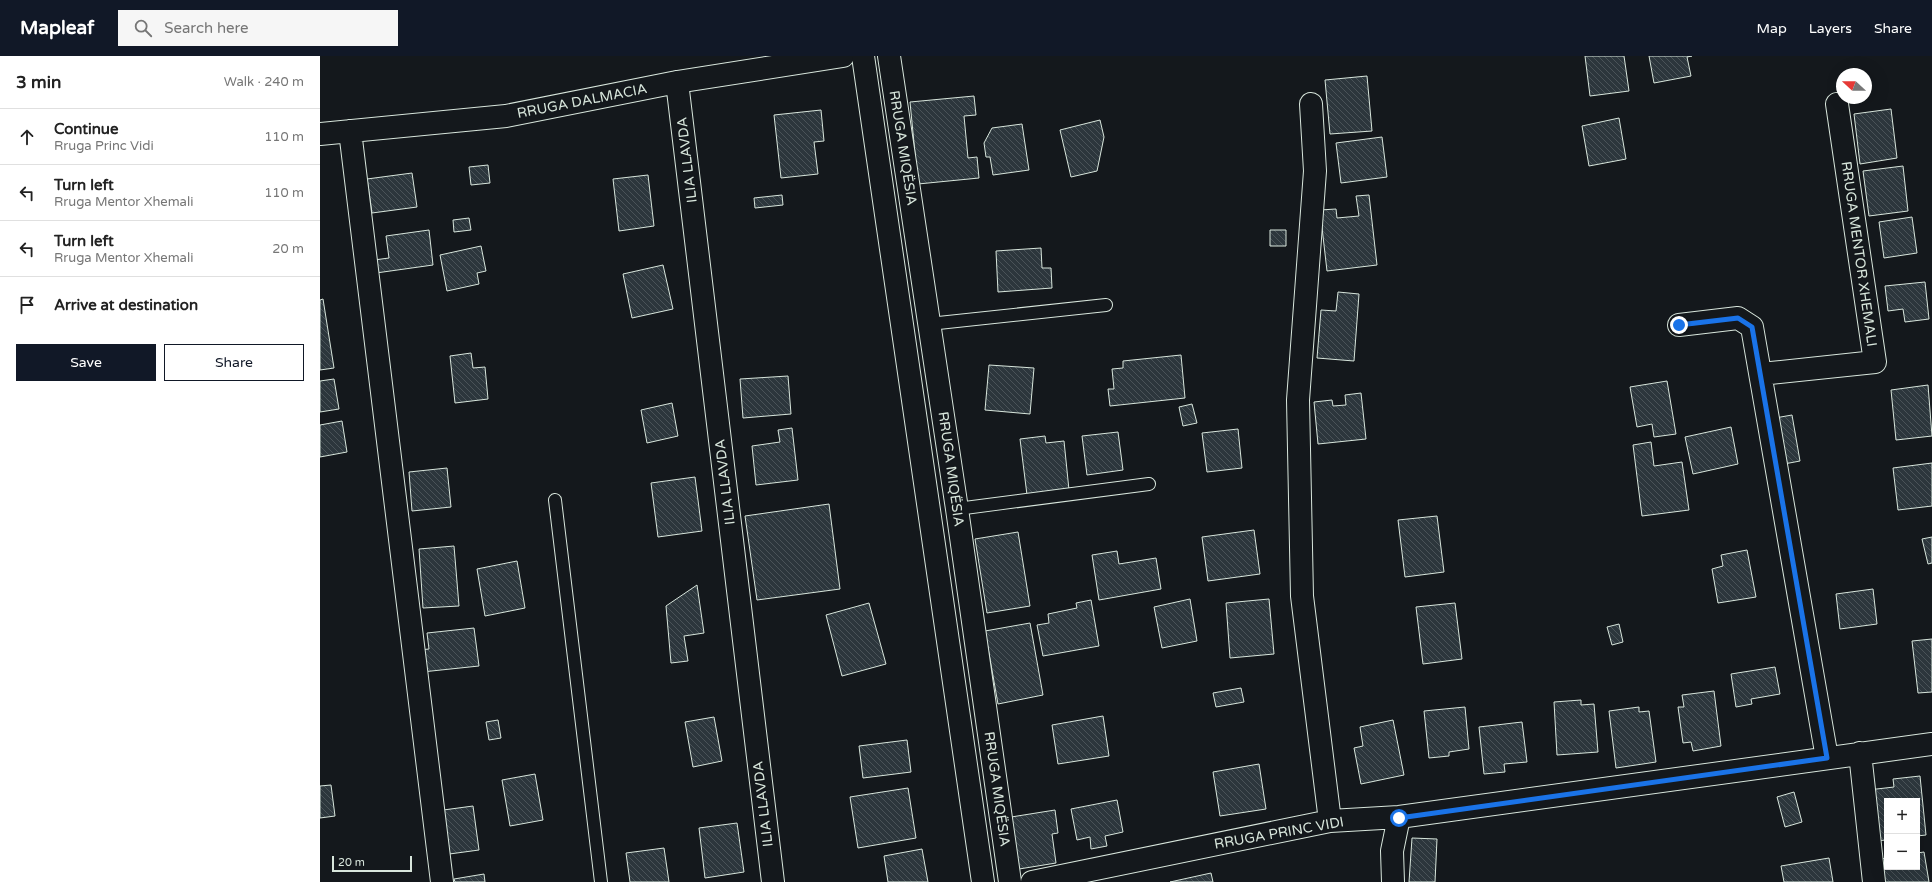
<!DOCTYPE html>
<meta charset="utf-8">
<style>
body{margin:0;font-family:"Varela Round",sans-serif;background:#f6f6f6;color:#222}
.controls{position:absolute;right:12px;bottom:12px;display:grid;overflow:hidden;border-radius:0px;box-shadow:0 4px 16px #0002}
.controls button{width:36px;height:36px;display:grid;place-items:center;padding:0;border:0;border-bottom:1px solid #e0e0e0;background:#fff;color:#222;font:20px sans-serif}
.compass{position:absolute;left:1516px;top:12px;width:36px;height:36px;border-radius:50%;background:#fff;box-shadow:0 4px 16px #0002;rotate:291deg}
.scale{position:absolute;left:12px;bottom:10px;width:80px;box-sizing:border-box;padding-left:4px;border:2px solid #d8e6dc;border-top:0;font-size:11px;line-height:14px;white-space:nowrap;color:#d8e6dc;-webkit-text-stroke:3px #14181c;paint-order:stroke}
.stop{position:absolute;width:12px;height:12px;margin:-9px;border:3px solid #1a73e8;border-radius:50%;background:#fff}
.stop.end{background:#1a73e8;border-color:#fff;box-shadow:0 1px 4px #0008}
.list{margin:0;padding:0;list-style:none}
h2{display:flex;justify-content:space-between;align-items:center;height:52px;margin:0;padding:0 16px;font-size:17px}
h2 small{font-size:13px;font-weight:400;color:#767676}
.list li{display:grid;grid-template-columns:26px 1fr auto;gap:12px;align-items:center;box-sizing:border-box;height:56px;padding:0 16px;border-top:1px solid #e0e0e0}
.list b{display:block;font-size:15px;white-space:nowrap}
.list p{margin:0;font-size:13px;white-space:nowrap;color:#767676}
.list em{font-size:13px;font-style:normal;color:#767676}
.actions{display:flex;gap:8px;padding:12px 16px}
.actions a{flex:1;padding:9px 0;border:1px solid #111827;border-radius:0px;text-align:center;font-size:14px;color:#111827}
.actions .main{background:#111827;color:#fff}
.icon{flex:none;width:22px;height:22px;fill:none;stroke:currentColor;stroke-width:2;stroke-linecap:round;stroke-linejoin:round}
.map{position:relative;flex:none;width:1612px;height:826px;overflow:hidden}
header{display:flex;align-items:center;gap:24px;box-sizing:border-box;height:56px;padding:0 20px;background:#111827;color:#fff}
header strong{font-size:19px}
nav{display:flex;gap:22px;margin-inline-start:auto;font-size:14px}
.search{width:280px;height:36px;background:#f6f6f6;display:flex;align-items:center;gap:10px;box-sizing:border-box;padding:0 14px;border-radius:0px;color:#767676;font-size:15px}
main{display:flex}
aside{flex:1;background:#fff}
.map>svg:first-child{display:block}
</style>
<header>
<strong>Mapleaf</strong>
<div class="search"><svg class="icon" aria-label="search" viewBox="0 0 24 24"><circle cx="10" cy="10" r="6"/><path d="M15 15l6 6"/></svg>Search here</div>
<nav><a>Map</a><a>Layers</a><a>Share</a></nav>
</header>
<main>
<aside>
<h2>3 min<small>Walk · 240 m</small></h2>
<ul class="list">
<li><svg class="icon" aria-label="ahead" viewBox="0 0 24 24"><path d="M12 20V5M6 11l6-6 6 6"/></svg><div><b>Continue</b><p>Rruga Princ Vidi</p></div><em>110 m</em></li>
<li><svg class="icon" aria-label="left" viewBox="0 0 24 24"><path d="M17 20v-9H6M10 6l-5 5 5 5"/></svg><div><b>Turn left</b><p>Rruga Mentor Xhemali</p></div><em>110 m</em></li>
<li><svg class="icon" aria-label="left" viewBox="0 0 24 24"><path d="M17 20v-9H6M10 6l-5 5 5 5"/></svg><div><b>Turn left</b><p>Rruga Mentor Xhemali</p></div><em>20 m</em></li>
<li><svg class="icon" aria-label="arrive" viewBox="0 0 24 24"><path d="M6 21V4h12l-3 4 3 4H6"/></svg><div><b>Arrive at destination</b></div></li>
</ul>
<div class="actions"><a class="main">Save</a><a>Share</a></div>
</aside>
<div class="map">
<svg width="1612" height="826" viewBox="0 0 1612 826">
<defs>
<pattern id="building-back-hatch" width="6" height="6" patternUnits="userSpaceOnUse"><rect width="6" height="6" fill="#2c363c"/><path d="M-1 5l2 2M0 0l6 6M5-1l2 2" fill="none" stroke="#4a5358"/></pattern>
</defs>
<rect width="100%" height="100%" fill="#14181c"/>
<!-- building -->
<path fill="url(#building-back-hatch)" stroke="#d8e6dc" d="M1265 0H1304L1309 35 1270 40Z
M1329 0H1372L1367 1 1371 20 1334 27Z
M1047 20 1052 75 1010 78 1005 24Z
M654 40 656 59 644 60 648 102 657 101 659 122 598 128 590 46Z
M1571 53 1577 102 1540 108 1534 58Z
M501 54 504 85 494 86 498 118 461 122 454 59Z
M1299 62 1306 103 1269 110 1262 70Z
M780 64 784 81 777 115 751 121 740 74Z
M702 68 709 114 673 119 670 101H666L664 87 672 72Z
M1062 81 1067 121 1021 127 1016 87Z
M168 109 170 127 151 129 149 111Z
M1583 110 1588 155 1549 160 1543 115Z
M92 117 97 151 52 157 47 123Z
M328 119 334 170 299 175 293 123Z
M462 139 463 149 435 152 434 142Z
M1049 139 1057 209 1007 215 1000 154 1016 153 1017 162 1039 160 1036 140Z
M1592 161 1597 197 1564 202 1559 166Z
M149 162 151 174 134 176 133 164Z
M109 174 113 209 56 217 54 204 69 202 66 180Z
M950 174H966V190H950Z
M161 190 166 215 157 217 159 228 127 235 120 199Z
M721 192 722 212H731L732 232 678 236 676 195Z
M343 209 353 253 312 262 303 218Z
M1605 226 1609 263 1585 266 1583 253 1568 255 1565 230Z
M1018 236 1039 238 1034 305 997 302 1001 254 1016 255Z
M3 243 14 312 0 314V244Z
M151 297 153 312 165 311 168 343 135 347 130 300Z
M861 299 865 342 790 350 788 333H794L792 313 803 312V305Z
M669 309 714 312 710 358 665 354Z
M468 320 471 358 423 362 420 323Z
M14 323 19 353 0 356V325Z
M1347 325 1356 378 1334 381 1332 368 1317 371 1310 331Z
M1608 329 1612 380 1576 384 1571 334Z
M1041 337 1046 383 998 388 994 346 1012 344 1013 350 1026 349 1025 339Z
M352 347 358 380 327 387 321 354Z
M872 348 877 367 863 370 859 351Z
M1472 359 1480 405 1464 408 1455 362Z
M22 365 27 396 0 401V369Z
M1411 371 1418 408 1373 418 1365 381Z
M472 372 478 424 436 429 432 390 460 386 458 374Z
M918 373 922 412 887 416 882 377Z
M798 376 803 414 767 419 762 380Z
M725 380 726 387 744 385 749 434 707 439 700 383Z
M1331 386 1334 410 1362 406 1369 454 1322 460 1313 389Z
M1612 407V450L1578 454 1573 412Z
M127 412 131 451 92 455 89 416Z
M375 421 382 475 338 481 331 427Z
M509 448 520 533 437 544 425 460Z
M1117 460 1124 516 1085 521 1078 464Z
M934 474 940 518 888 525 882 481Z
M698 476 710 550 667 557 655 483Z
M1612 481V507L1608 508 1602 483Z
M134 490 139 550 103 552 99 493Z
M1427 494 1436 541 1398 547 1392 513 1403 510 1401 499Z
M797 495 799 508 836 502 841 533 779 544 772 499Z
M197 505 205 552 165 560 157 513Z
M377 529 384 577 364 580 368 605 351 607 346 550Z
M1553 533 1557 568 1520 573 1516 538Z
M870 543 877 585 842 592 834 551Z
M949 543 954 598 910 602 906 547Z
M771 544 779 590 723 600 717 569 729 567 728 558 757 552 756 547Z
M549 547 566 608 522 620 506 559Z
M1135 547 1142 603 1103 608 1096 551Z
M710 567 723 639 678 648 665 575Z
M1299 568 1303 586 1292 589 1287 571Z
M154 572 159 610 102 616 99 594 109 593 107 577Z
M1612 583V636L1598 637 1592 585Z
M1455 611 1460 638 1431 643 1432 648 1416 651 1411 618Z
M921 632 924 646 896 651 893 637Z
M1394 635 1401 690 1373 695 1371 686 1363 687 1358 651H1364L1362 639Z
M1261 644V649L1274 648 1278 696 1237 699 1234 646Z
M1145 651 1149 693 1129 696V700L1109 702 1104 655Z
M1319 651V656L1329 655 1336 706 1296 712 1289 655Z
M783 660 789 700 738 708 732 669Z
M394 661 402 705 373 711 365 666Z
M178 664 181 682 169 684 166 666Z
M1073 664 1084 719 1041 728 1034 692 1043 690 1040 671Z
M1202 666 1207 706 1184 708 1185 716 1164 718 1159 671Z
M587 684 591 716 543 722 539 690Z
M939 708 946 753 900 760 893 716Z
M215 718 223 764 190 770 182 724Z
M1600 720 1606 779 1597 780V745H1567V784L1554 785 1548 734 1574 731 1573 723Z
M11 729 15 760 0 762V730Z
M588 732 596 782 538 792 530 741Z
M1474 736 1482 766 1465 771 1457 741Z
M797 744 803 776 785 780 787 790 771 793 770 781 757 784 751 753Z
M153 750 159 794 122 799 116 755Z
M735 754 738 777 732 778 736 807 693 814 685 762Z
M417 767 424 816 385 822 379 772Z
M1092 782 1117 783 1115 826H1089Z
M344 792 349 826H310L306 797Z
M602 793 608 826H568L564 800Z
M1604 796 1609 826H1564L1560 803 1567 802V811H1597V797Z
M1509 802 1513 826H1464L1461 810Z
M891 817 893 826H850Z
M164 818 165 826H135L134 823Z"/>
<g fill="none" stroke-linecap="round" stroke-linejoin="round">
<!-- service casing -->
<g stroke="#d8e6dc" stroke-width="14">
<path id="service" d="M609 268 786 249
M235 444 281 826
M637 453 829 428"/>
</g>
<!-- minor casing -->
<g stroke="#d8e6dc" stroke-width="24">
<path id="minor" d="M357 26 453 826
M991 48 995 115 978 344 982 540 1010 765
M30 75 122 826
M0 78 186 60 357 26 523 0
M1359 269 1418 262 1432 271 1507 702
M1441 318 1555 306 1517 48
M1540 697 1554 826
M712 826 1010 765 1079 761 1612 688
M1073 826 1072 795 1079 761"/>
</g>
<!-- primary casing -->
<g stroke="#d8e6dc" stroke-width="24">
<path id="primary" d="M543 0 663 826
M569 0 637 453 690 826"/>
</g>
<!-- service -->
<use href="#service" stroke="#14181c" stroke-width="12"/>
<!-- minor -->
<use href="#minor" stroke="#14181c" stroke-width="22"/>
<!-- primary -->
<use href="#primary" stroke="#14181c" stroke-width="22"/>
</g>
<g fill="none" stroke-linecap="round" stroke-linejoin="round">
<!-- route -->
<path stroke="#1a73e8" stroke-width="5" d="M1079 762 1507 702 1432 271 1418 262 1359 269"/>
</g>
<g text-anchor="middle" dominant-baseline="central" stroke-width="3" stroke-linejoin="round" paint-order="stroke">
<!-- street labels -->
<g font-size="14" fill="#d8e6dc" stroke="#14181c">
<text transform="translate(262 45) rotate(-11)">RRUGA DALMACIA</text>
<text transform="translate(583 92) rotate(81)">RRUGA MIQËSIA</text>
<text transform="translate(367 104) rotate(-97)">ILIA LLAVDA</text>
<text transform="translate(1539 198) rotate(82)">RRUGA MENTOR XHEMALI</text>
<text transform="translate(631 413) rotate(82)">RRUGA MIQËSIA</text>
<text transform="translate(405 426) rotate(-97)">ILIA LLAVDA</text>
<text transform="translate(677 733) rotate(82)">RRUGA MIQËSIA</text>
<text transform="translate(443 748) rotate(-97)">ILIA LLAVDA</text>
<text transform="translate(959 777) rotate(-10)">RRUGA PRINC VIDI</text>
</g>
</g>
</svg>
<div class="controls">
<button>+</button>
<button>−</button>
</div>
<svg class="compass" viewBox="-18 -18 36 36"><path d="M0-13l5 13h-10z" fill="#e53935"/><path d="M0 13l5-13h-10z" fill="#767676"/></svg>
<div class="scale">20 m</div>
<div class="stop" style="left:1079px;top:762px"></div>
<div class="stop end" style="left:1359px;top:269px"></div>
</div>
</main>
